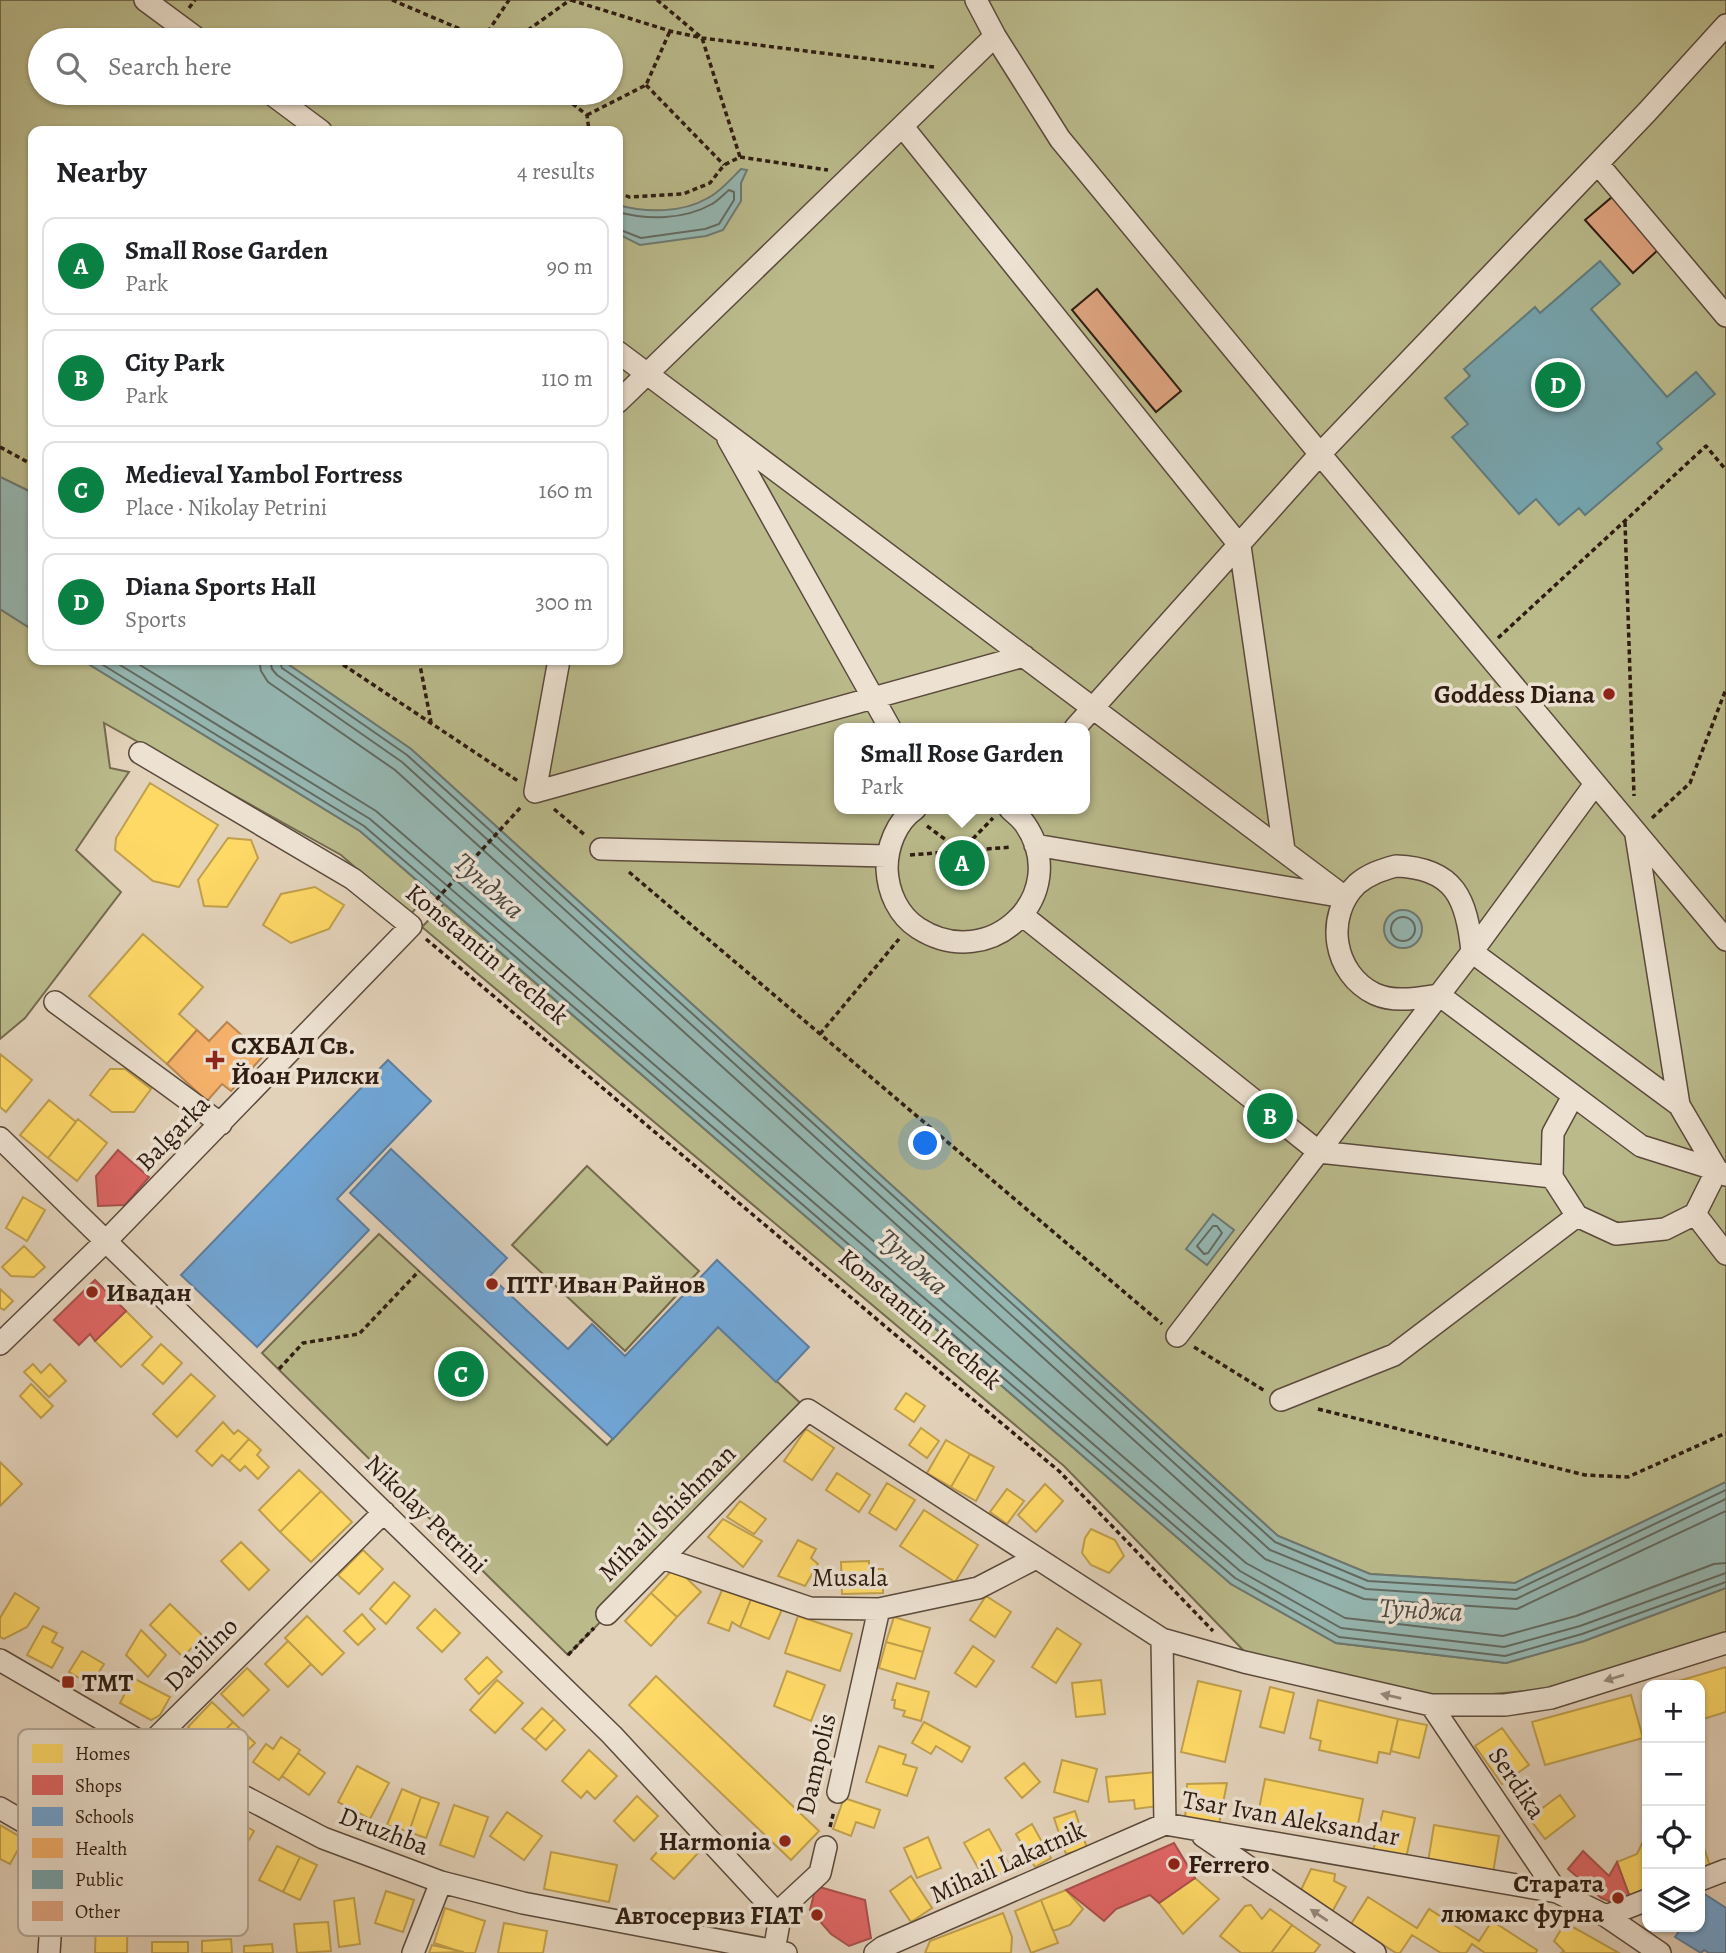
<!DOCTYPE html>
<meta charset="utf-8">
<style>
body{margin:0;font-family:Alegreya,serif;background:#f2f2f2;color:#202124}
.controls{position:absolute;right:21px;bottom:21px;display:grid;overflow:hidden;border-radius:14px;box-shadow:0 2px 5px #0004}
.controls button{width:63px;height:63px;display:grid;place-items:center;padding:0;border:0;border-bottom:2px solid #e0e0e0;background:#fff;color:#202124;font:35px sans-serif}
.you{position:absolute;left:926px;top:1144px;width:24px;height:24px;margin:-18px;border:5px solid #fff;border-radius:50%;background:#1a73e8;box-shadow:0 0 0 10px #1a73e833}
.badge{display:grid;place-items:center;width:46px;height:46px;border-radius:50%;background:#0b8043;color:#fff;font-size:23px;font-weight:700}
.pin{position:absolute;translate:-50% -50%;border:4px solid #fff;box-shadow:0 2px 7px #0006}
.popup{position:absolute;left:834px;top:723px;width:256px;height:91px;box-sizing:border-box;display:grid;place-content:center;border-radius:14px;background:#fff;filter:drop-shadow(0 2px 5px #0005);font-size:23px;white-space:nowrap;color:#757577}
.popup b{font-size:26px;color:#202124}
.popup::after{content:'';position:absolute;left:50%;top:100%;margin-left:-14px;border:14px solid transparent;border-top-color:#fff}
.list{margin:0;padding:0;list-style:none}
h2{display:flex;justify-content:space-between;align-items:center;height:91px;margin:0;padding:0 28px;font-size:30px}
h2 small{font-size:23px;font-weight:400;color:#757577}
.list li{display:grid;grid-template-columns:46px 1fr auto;gap:21px;align-items:center;box-sizing:border-box;height:98px;margin:0 14px 14px;padding:0 14px;border:2px solid #e0e0e0;border-radius:14px}
.list b{display:block;font-size:26px;white-space:nowrap}
.list p{margin:0;font-size:23px;white-space:nowrap;color:#757577}
.list em{font-size:23px;font-style:normal;color:#757577}
.icon{flex:none;width:38px;height:38px;fill:none;stroke:currentColor;stroke-width:2;stroke-linecap:round;stroke-linejoin:round}
.map{position:relative;flex:none;width:1726px;height:1953px;overflow:hidden}
.search{position:absolute;background:#fff;box-shadow:0 2px 5px #0004;left:28px;top:28px;width:595px;height:77px;display:flex;align-items:center;gap:18px;box-sizing:border-box;padding:0 24px;border-radius:38px;color:#757577;font-size:26px}
.panel{position:absolute;background:#fff;box-shadow:0 2px 5px #0004;left:28px;top:126px;width:595px;height:539px;border-radius:14px}
.map>svg:first-child{display:block}
</style>
<div class="map">
<svg width="1726" height="1953" viewBox="0 0 1726 1953">
<rect width="100%" height="100%" fill="#e3d2ba"/>
<filter id="stains"><feTurbulence type="fractalNoise" baseFrequency=".00286" numOctaves="4"/><feColorMatrix values="0 0 0 0 .2 0 0 0 0 .09 0 0 0 0 .02 0 0 0 .5 -.17"/></filter>
<radialGradient id="worn" r=".72"><stop offset=".6" stop-color="#630" stop-opacity="0"/><stop offset="1" stop-color="#630" stop-opacity=".3"/></radialGradient>
<!-- green -->
<path fill="#baba8b" stroke="#746b4e" stroke-width="2" fill-rule="evenodd" d="M0 0H1726V1482L1515 1583 1370 1574 1278 1536 411 749 282 660H618V131H33V493L0 477ZM40 40H611V93H40ZM839 728H1084V809H839Z
M0 609 33 630V660H82L360 831 430 892 410 915 341 855 104 723 110 768 129 772 76 850 121 892 25 1018 0 1039Z
M444 904 1231 1584 1336 1643 1506 1663 1584 1641 1726 1588V1633L1550 1689 1447 1698 1248 1655 1064 1466 422 927Z
M587 1166 699 1271 625 1351 512 1245Z
M379 1234 607 1445 718 1327 808 1410 568 1655 262 1353Z"/>
<!-- water -->
<path fill="#95b7b2" stroke="#6c7972" stroke-width="2" d="M741 169 747 170 741 183V201L723 230 706 236 640 245 618 234V205C646 213 682 213 708 198 720 192 731 179 741 169Z
M0 477 33 493V630L0 609Z
M82 660H282L411 749 1278 1536 1370 1574 1515 1583 1726 1482V1588L1584 1641 1506 1663 1336 1643 1231 1584 360 831Z
M1384 929a19 19 0 1 1 38 0a19 19 0 1 1-38 0Z
M1213 1214 1234 1230 1207 1265 1186 1249Z"/>
<!-- homes -->
<path fill="#ffd966" stroke="#c0a04d" stroke-width="2" d="M150 783 218 825 179 887 153 881 115 850 116 838Z
M228 838 251 840 258 858 227 907 204 906 198 880Z
M315 887 344 905 329 929 291 943 263 925 281 894Z
M143 934 203 987 179 1014 197 1030 167 1064 89 996Z
M0 1054 32 1080 6 1112 0 1107Z
M110 1069H125L151 1089 134 1112H112L90 1095Z
M49 1100 76 1122 48 1158 20 1135Z
M78 1119 107 1143 77 1181 48 1158Z
M23 1197 45 1210 27 1241 6 1228Z
M24 1246 45 1267 34 1277 11 1276 2 1267Z
M0 1289 13 1301 4 1310 0 1308Z
M126 1311 152 1337 121 1367 95 1341Z
M161 1344 182 1363 163 1384 142 1365Z
M33 1364 41 1373 50 1364 66 1381 49 1397 24 1372Z
M191 1374 215 1396 177 1437 153 1414Z
M31 1384 53 1406 41 1418 20 1396Z
M906 1393 925 1406 914 1422 895 1409Z
M223 1422 234 1434 238 1430 249 1439 229 1461 222 1455 212 1466 196 1451Z
M921 1428 939 1441 927 1458 909 1445Z
M806 1429 834 1448 812 1480 784 1461Z
M249 1439 261 1450 257 1455 269 1467 258 1479 245 1466 240 1471 229 1461Z
M946 1440 970 1454 951 1487 927 1473Z
M970 1454 994 1467 976 1501 951 1487Z
M0 1462 22 1484 0 1506Z
M299 1470 321 1491 280 1532 259 1510Z
M837 1473 870 1495 859 1512 826 1490Z
M887 1483 915 1500 896 1530 869 1513Z
M1045 1484 1063 1501 1036 1532 1018 1515Z
M1007 1489 1024 1501 1007 1524 990 1512Z
M321 1491 352 1522 311 1562 280 1532Z
M740 1501 766 1519 754 1534 727 1517Z
M924 1510 978 1545 955 1582 900 1546Z
M723 1519 762 1541 743 1567 708 1537Z
M1091 1529 1115 1540 1124 1556 1109 1573 1091 1565 1082 1553 1085 1538Z
M798 1540 816 1549 811 1558 818 1564 805 1586 778 1576Z
M241 1542 269 1570 249 1590 221 1561Z
M363 1550 383 1569 359 1594 338 1575Z
M869 1561V1569H883V1593L842 1594 841 1562Z
M675 1567 701 1592 677 1617 651 1593Z
M394 1582 410 1596 386 1624 370 1609Z
M725 1583 753 1594 740 1627 732 1622 729 1631 708 1623Z
M15 1593 39 1608 27 1627 4 1639 0 1637V1618Z
M651 1593 677 1617 651 1646 625 1621Z
M753 1594 783 1607 769 1639 740 1627Z
M986 1596 1011 1612 995 1637 970 1620Z
M170 1604 203 1636 183 1657 150 1625Z
M435 1609 460 1633 442 1652 417 1628Z
M362 1614 375 1629 358 1645 344 1631Z
M307 1616 344 1653 322 1675 285 1638Z
M798 1616 852 1634 840 1671 785 1653Z
M894 1617 930 1628 923 1652 886 1642Z
M43 1626 57 1633 52 1642 63 1648 52 1668 27 1655Z
M1057 1628 1081 1644 1056 1683 1032 1667Z
M141 1630 166 1655 148 1677 126 1655Z
M288 1641 311 1664 288 1687 265 1664Z
M886 1642 923 1652 915 1679 879 1668Z
M973 1646 994 1661 976 1687 955 1673Z
M82 1651 104 1664 91 1685 69 1672Z
M487 1657 502 1672 479 1694 465 1679Z
M1726 1667V1712L1700 1720V1685H1665Z
M247 1668 269 1690 243 1716 221 1694Z
M787 1671 825 1685 811 1721 774 1706Z
M656 1676 819 1831 791 1860 629 1705Z
M133 1678 170 1697 160 1715 151 1720 120 1703Z
M497 1680 523 1703 495 1733 470 1710Z
M1101 1680 1105 1714 1076 1717 1072 1683Z
M1198 1681 1241 1691 1225 1762 1181 1752Z
M897 1683 929 1692 921 1721 903 1716 905 1711 894 1708 895 1700H892Z
M1270 1687 1294 1693 1284 1733 1260 1727Z
M1631 1695 1643 1738 1545 1765 1532 1722Z
M1318 1700 1398 1719 1390 1754 1379 1752 1377 1763 1319 1750 1321 1741 1310 1738Z
M212 1702 233 1722 208 1747 188 1727Z
M542 1708 554 1719 535 1740 522 1729Z
M554 1719 565 1730 546 1750 535 1740Z
M1398 1719 1427 1725 1419 1758 1391 1751Z
M233 1722 255 1743 243 1755 222 1734Z
M924 1722 970 1747 962 1762 936 1746 931 1754 912 1743Z
M1502 1728 1529 1765 1502 1784 1475 1746Z
M281 1737 300 1750 279 1780 253 1762 266 1744 273 1749Z
M879 1746 906 1755 903 1764 917 1768 907 1796 866 1782Z
M589 1750 617 1776 595 1799 587 1791 581 1798 562 1781Z
M298 1753 325 1773 309 1795 282 1776Z
M84 1754 114 1770 96 1804 66 1788Z
M1062 1760 1097 1769 1088 1802 1054 1792Z
M1024 1763 1040 1782 1022 1798 1005 1778Z
M357 1766 389 1783 370 1819 338 1802Z
M1156 1772 1159 1806 1135 1809 1134 1800 1109 1802 1106 1777Z
M1265 1779 1363 1799 1355 1839 1257 1819Z
M1227 1783 1219 1824 1185 1820 1187 1784Z
M141 1784 176 1805 162 1830 126 1809Z
M402 1789 421 1797 409 1832 387 1825Z
M1560 1795 1575 1816 1545 1839 1529 1818Z
M637 1796 658 1816 634 1841 614 1821Z
M421 1797 439 1803 426 1838 409 1832Z
M844 1798 880 1810 874 1828 856 1822 851 1836 833 1829Z
M200 1799 230 1817 212 1850 181 1832Z
M454 1805 488 1817 474 1857 440 1845Z
M1075 1811 1087 1848 1066 1854 1054 1818Z
M1383 1811 1415 1818 1406 1858 1373 1851Z
M507 1812 542 1836 524 1860 490 1836Z
M230 1817 254 1831 234 1866 209 1853Z
M1032 1824 1051 1858 1035 1867 1016 1834Z
M0 1825 24 1839 10 1864 0 1859Z
M1434 1825 1499 1836 1493 1873 1428 1862Z
M989 1829 1011 1868 986 1882 964 1843Z
M676 1831 699 1852 674 1879 651 1859Z
M1647 1833V1893L1631 1900 1617 1862 1637 1854Z
M928 1837 941 1868 917 1878 904 1848Z
M1701 1839 1710 1866 1700 1870V1840Z
M277 1846 300 1857 283 1892 259 1880Z
M551 1852 617 1865 609 1902 544 1889Z
M300 1857 317 1865 300 1900 283 1892Z
M1311 1869 1335 1874 1334 1881 1346 1887 1332 1912 1301 1890Z
M911 1876 932 1908 911 1922 890 1891Z
M1195 1878 1219 1899 1183 1934 1159 1903Z
M97 1884H128L127 1953H95Z
M1066 1890 1083 1909 1070 1925 1053 1931 1041 1900Z
M386 1891 414 1900 403 1932 375 1923Z
M1368 1897 1417 1928 1429 1909 1479 1941 1492 1921 1537 1950 1536 1953H1485L1472 1944 1466 1953H1441L1412 1935 1400 1953H1396L1351 1924Z
M354 1898 360 1944 339 1947 334 1901Z
M1041 1900 1058 1943 1031 1953 1015 1911Z
M1251 1905 1262 1919 1270 1909 1292 1925 1271 1953H1241L1220 1936 1245 1906Z
M445 1908 485 1921 475 1953H465L434 1943Z
M1003 1913 1012 1937 1011 1953H925L930 1941Z
M328 1922 331 1951 297 1953 294 1924Z
M504 1923 547 1931 543 1953H498Z
M1565 1923 1580 1931 1619 1953H1561L1564 1951 1554 1941Z
M1292 1925 1320 1945 1314 1953H1271Z
M231 1939 232 1953H202V1941Z
M152 1942H188V1953H152Z
M272 1944 273 1953H244V1946Z
M432 1945 464 1952 429 1953Z"/>
<!-- shops -->
<path fill="#e06666" stroke="#ab504d" stroke-width="2" d="M118 1150 149 1177 125 1205 98 1206 96 1176Z
M95 1280 126 1311 95 1341 90 1334 79 1345 54 1320Z
M1174 1843 1195 1878 1159 1903 1150 1895 1116 1909 1104 1921 1066 1890Z
M1583 1851 1609 1876 1617 1862 1631 1900 1616 1904 1601 1898 1568 1869Z
M816 1886 865 1900 871 1938 849 1946 831 1934 810 1910Z"/>
<!-- schools -->
<path fill="#6fa8dc" stroke="#5c7e9f" stroke-width="2" d="M388 1060 431 1101 337 1199 369 1230 257 1347 181 1275Z
M391 1149 507 1258 490 1276 568 1349 592 1324 625 1356 717 1260 809 1347 776 1382 718 1327 613 1439 350 1193Z
M1703 1893 1726 1908V1953H1709L1704 1950 1701 1953 1675 1937 1682 1927H1700V1898Z"/>
<!-- health -->
<path fill="#f6b26b" stroke="#ba8550" stroke-width="2" d="M227 1022 264 1055 231 1091 222 1084 207 1101 167 1064 197 1030 209 1041Z"/>
<!-- public -->
<path fill="#76a5af" stroke="#607c80" stroke-width="2" d="M1600 261 1620 284 1591 309 1667 397 1696 372 1715 394 1657 443 1662 449 1585 515 1579 508 1559 525 1536 499 1519 514 1452 437 1468 424 1445 398 1470 376 1464 369 1535 307 1540 313Z"/>
<g fill="none" stroke-linecap="round" stroke-linejoin="round">
<!-- shore -->
<path stroke="#626a62" stroke-width="2" d="M618 212C647 220 684 220 712 204 718 201 724 194 729 190L734 192V200L719 224 705 229 641 238 618 229
M95 660 364 826 1235 1578 1339 1637 1505 1656 1582 1634 1726 1582
M112 660 370 819 1240 1571 1341 1628 1504 1647 1580 1626 1726 1573
M132 660 376 811 1246 1563 1345 1618 1503 1636 1576 1616 1714 1564 1726 1563
M259 660 261 671 268 682 395 770 1265 1559 1364 1599 1517 1609 1726 1511
M270 660 272 669 277 675 402 762 1270 1550 1366 1589 1516 1599 1726 1499
M279 660 282 668 407 755 1275 1542 1368 1581 1516 1590 1726 1490
M1391 929a12 12 0 1 1 24 0a12 12 0 1 1-24 0Z
M1213 1226H1217L1222 1233 1208 1253 1204 1254 1197 1246Z"/>
</g>
<!-- building -->
<path fill="#dfa581" stroke="#2e1c12" stroke-width="2" d="M1612 197 1659 249 1633 273 1585 220Z
M1097 289 1181 391 1156 412 1072 310Z"/>
<g fill="none" stroke-linecap="round" stroke-linejoin="round">
<!-- minor casing -->
<g stroke="#5b4a3c" stroke-width="24">
<path id="minor" d="M145 0 199 40
M976 0 995 36 1060 139 1320 454 1647 112 1726 25
M270 93 321 131
M903 127 1240 546 1284 850
M1598 164 1726 316
M618 352 1346 898
M618 402 995 36
M728 439 890 728
M559 660 535 792 1024 656
M1075 728 1320 454 1726 940
M915 809C896 822 887 847 887 869 888 892 898 915 918 928 991 975 1073 894 1025 824 1021 818 1015 814 1010 809
M1636 835 1679 1105
M1035 845 1344 897
M601 849 887 856
M1396 866C1455 868 1467 899 1472 952L1679 1105 1717 1170 1641 1146 1439 995C1418 998 1395 1003 1375 994 1333 974 1324 916 1357 884 1369 874 1381 870 1396 866Z
M1022 915 1319 1152 1552 1177
M55 1002 221 1124
M1573 1096 1553 1133 1552 1177 1577 1216 1616 1234 1665 1229 1695 1214 1717 1170 1726 1175
M0 1138 612 1735 777 1913 779 1923 774 1951
M1695 1214 1726 1254
M1177 1336 1472 952 1595 784
M0 1344 106 1241 411 926 353 879 140 753
M1281 1400 1394 1355 1577 1216
M662 1558 810 1608 879 1609 978 1588 1036 1558
M607 1614 808 1410 1162 1639 1165 1824 1557 1892 1606 1916 1660 1953
M1162 1639 1244 1662 1431 1705H1505L1551 1698 1726 1643
M0 1660 148 1746 323 1838 441 1882 523 1903 786 1953
M1431 1705 1557 1892
M838 1792 879 1609
M0 1808 77 1853
M1203 1836 1375 1953
M1700 1880 1726 1870
M777 1913 820 1873 826 1847
M1606 1916 1647 1900
M49 1953 53 1892 148 1746 384 1512
M413 1953 441 1882
M875 1953 883 1947 1165 1824"/>
</g>
<!-- path -->
<path stroke="#2e1c12" stroke-width="3.5" stroke-dasharray="5 3.5" stroke-linecap="butt" d="M392 0 486 40
M571 0 670 31 702 38 934 67
M657 0 702 38 740 157
M189 8 195 0
M483 39 509 0
M514 40 570 0
M646 85 724 165
M559 93 587 115 589 131
M587 115 646 85 670 31
M618 192 629 197 683 194 710 183 724 165 740 157 828 170
M0 447 33 465
M1625 522 1634 796
M1498 638 1706 446 1726 470
M336 660 518 781
M419 660 431 722
M554 809 586 836
M1652 818 1690 783 1726 689
M927 826 961 851 1012 847
M910 855 961 851 993 818
M629 872 1162 1324
M425 912 521 807
M426 939 886 1327 1059 1471 1213 1631
M820 1034 899 939
M1194 1347 1265 1391
M279 1369 303 1343 359 1334 419 1271
M1318 1409 1585 1475 1628 1477 1726 1433
M568 1655 594 1628
M830 1827 834 1811"/>
<!-- minor -->
<use href="#minor" stroke="#ede2d2" stroke-width="21"/>
</g>
<!-- one-way arrows -->
<defs><path id="oneway-solid" d="M-6-.8H1V-3.2L6.5 0L1 3.2V.8H-6Z" transform="scale(1.75)"/></defs>
<g fill="#97897c">
<use href="#oneway-solid" transform="translate(1614 1678) rotate(163)"/>
<use href="#oneway-solid" transform="translate(1391 1696) rotate(-167)"/>
<use href="#oneway-solid" transform="translate(1319 1915) rotate(-146)"/>
</g>
<!-- markers -->
<g fill="#8f2418" stroke="#ede2d2" stroke-width="2.5">
<circle cx="1609" cy="694" r="7"/>
<path d="M211.5 1049.5h7v7h7v7h-7v7h-7v-7h-7v-7h7z"/>
<circle cx="492" cy="1284" r="7"/>
<circle cx="92" cy="1292" r="7"/>
<rect x="61" y="1675" width="14" height="14" rx="3.5"/>
<circle cx="785" cy="1841" r="7"/>
<circle cx="1174" cy="1864" r="7"/>
<circle cx="1618" cy="1898" r="7"/>
<circle cx="817" cy="1915" r="7"/>
</g>
<g text-anchor="middle" dominant-baseline="central" stroke-width="7" stroke-linejoin="round" paint-order="stroke">
<!-- poi labels -->
<g font-size="26" font-weight="bold" fill="#2e1c12" stroke="#ede2d2" text-anchor="start">
<text x="1595" y="694" text-anchor="end">Goddess Diana</text>
<text x="231" y="1045">СХБАЛ Св.<tspan x="231" dy="30">Йоан Рилски</tspan></text>
<text x="506" y="1284">ПТГ Иван Райнов</text>
<text x="106" y="1292">Ивадан</text>
<text x="82" y="1682">ТМТ</text>
<text x="771" y="1841" text-anchor="end">Harmonia</text>
<text x="1188" y="1864">Ferrero</text>
<text x="1604" y="1883" text-anchor="end">Старата<tspan x="1604" dy="30">люмакс фурна</tspan></text>
<text x="803" y="1915" text-anchor="end">Автосервиз FIAT</text>
</g>
<!-- street labels -->
<g font-size="26" fill="#2e1c12" stroke="#ede2d2">
<text transform="translate(487 954) rotate(40)">Konstantin Irechek</text>
<text transform="translate(173 1133) rotate(-46)">Balgarka</text>
<text transform="translate(920 1319) rotate(40)">Konstantin Irechek</text>
<text transform="translate(667 1513) rotate(-45)">Mihail Shishman</text>
<text transform="translate(426 1514) rotate(44)">Nikolay Petrini</text>
<text x="850" y="1577">Musala</text>
<text transform="translate(201 1654) rotate(-45)">Dabilino</text>
<text transform="translate(816 1764) rotate(-77)">Dampolis</text>
<text transform="translate(1517 1783) rotate(56)">Serdika</text>
<text transform="translate(1291 1818) rotate(10)">Tsar Ivan Aleksandar</text>
<text transform="translate(384 1831) rotate(21)">Druzhba</text>
<text transform="translate(1008 1862) rotate(-24)">Mihail Lakatnik</text>
</g>
<!-- water labels -->
<g font-size="28" font-style="italic" fill="#4d4a42" stroke="#ede2d2">
<text transform="translate(489 886) rotate(42)">Тунджа</text>
<text transform="translate(913 1262) rotate(42)">Тунджа</text>
<text transform="translate(1421 1610) rotate(3)">Тунджа</text>
</g>
</g>
<!-- legend -->
<rect x="18" y="1729" width="230" height="207" rx="10" fill="#ede2d2" stroke="#b4a798" stroke-width="2"/>
<rect x="32" y="1744" width="31" height="19" fill="#ffd966"/>
<rect x="32" y="1775" width="31" height="20" fill="#e06666"/>
<rect x="32" y="1807" width="31" height="19" fill="#6fa8dc"/>
<rect x="32" y="1838" width="31" height="20" fill="#f6b26b"/>
<rect x="32" y="1870" width="31" height="19" fill="#76a5af"/>
<rect x="32" y="1901" width="31" height="20" fill="#dfa581"/>
<g font-size="19" fill="#2e1c12">
<text x="75" y="1760">Homes</text>
<text x="75" y="1792">Shops</text>
<text x="75" y="1823">Schools</text>
<text x="75" y="1855">Health</text>
<text x="75" y="1886">Public</text>
<text x="75" y="1918">Other</text>
</g>
<rect width="100%" height="100%" filter="url(#stains)"/>
<rect width="100%" height="100%" fill="url(#worn)"/>
</svg>
<div class="controls">
<button>+</button>
<button>−</button>
<button><svg class="icon" aria-label="locate" viewBox="0 0 24 24"><circle cx="12" cy="12" r="6"/><path d="M12 2v4M12 18v4M2 12h4M18 12h4"/></svg></button>
<button><svg class="icon" aria-label="layers" viewBox="0 0 24 24"><path d="M12 4l9 5-9 5-9-5zM3 14l9 5 9-5"/></svg></button>
</div>
<div class="you"></div>
<div class="pin badge" style="left:962px;top:863px">A</div>
<div class="popup"><b>Small Rose Garden</b>Park</div>
<div class="pin badge" style="left:1270px;top:1116px">B</div>
<div class="pin badge" style="left:461px;top:1374px">C</div>
<div class="pin badge" style="left:1558px;top:385px">D</div>
<div class="search"><svg class="icon" aria-label="search" viewBox="0 0 24 24"><circle cx="10" cy="10" r="6"/><path d="M15 15l6 6"/></svg>Search here</div>
<section class="panel">
<h2>Nearby<small>4 results</small></h2>
<ul class="list">
<li><span class="badge">A</span><div><b>Small Rose Garden</b><p>Park</p></div><em>90 m</em></li>
<li><span class="badge">B</span><div><b>City Park</b><p>Park</p></div><em>110 m</em></li>
<li><span class="badge">C</span><div><b>Medieval Yambol Fortress</b><p>Place · Nikolay Petrini</p></div><em>160 m</em></li>
<li><span class="badge">D</span><div><b>Diana Sports Hall</b><p>Sports</p></div><em>300 m</em></li>
</ul>
</section>
</div>
